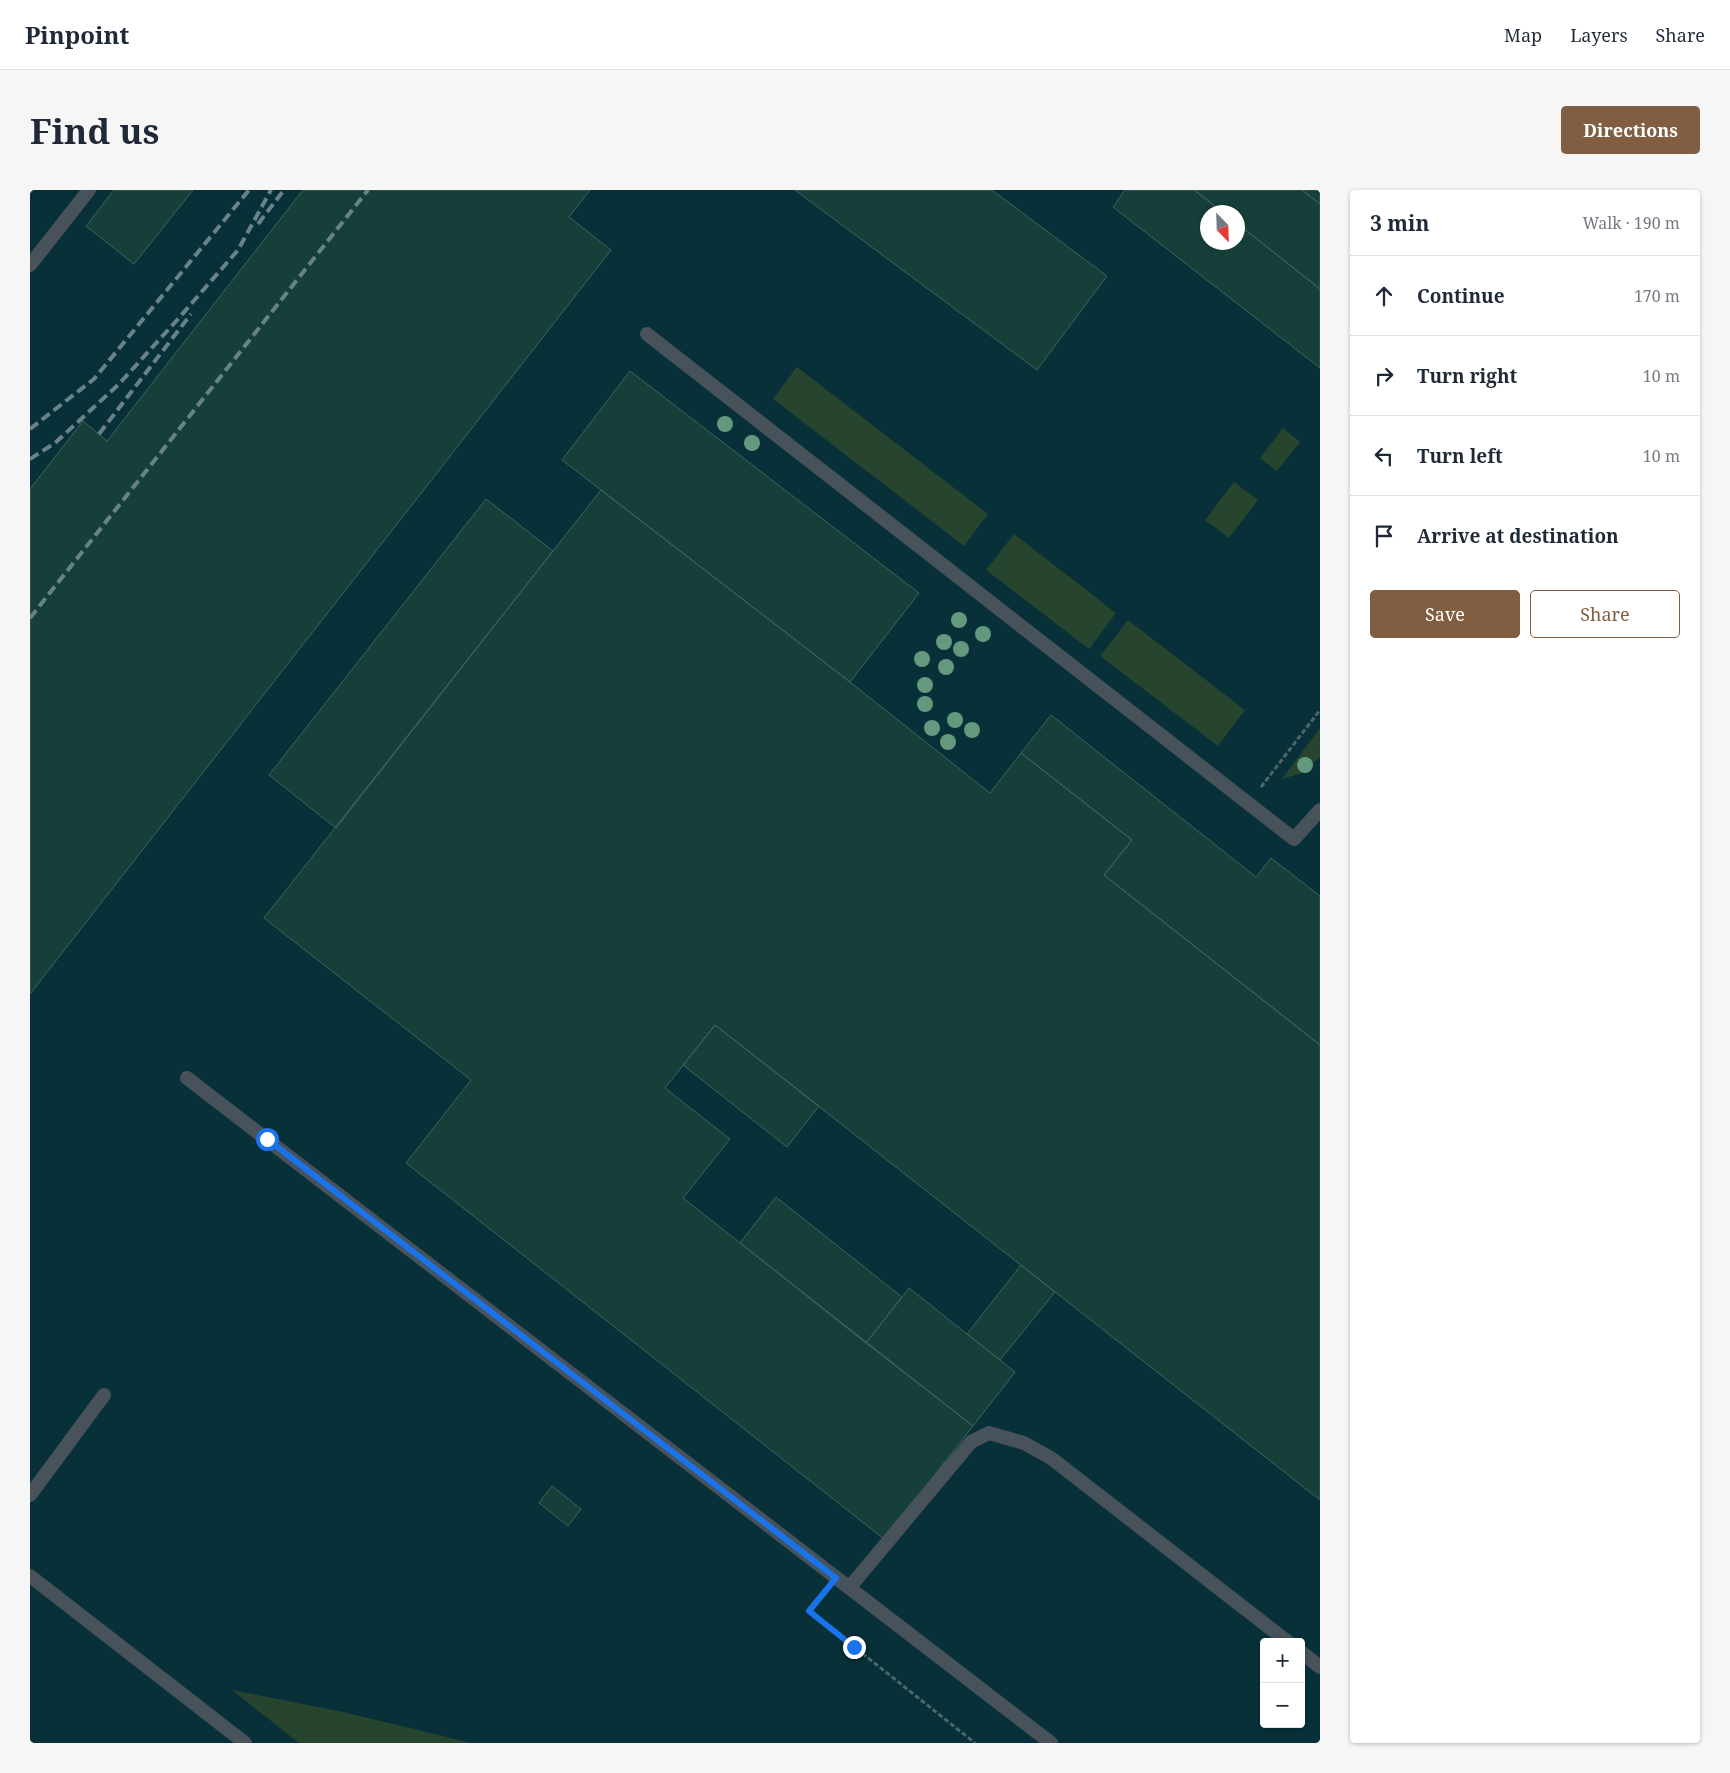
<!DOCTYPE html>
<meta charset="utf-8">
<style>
body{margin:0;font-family:"Noto Serif",serif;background:#f6f6f7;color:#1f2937}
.controls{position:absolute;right:15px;bottom:15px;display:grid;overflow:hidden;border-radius:5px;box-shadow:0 1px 4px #0004}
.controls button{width:45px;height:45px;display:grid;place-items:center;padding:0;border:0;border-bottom:1px solid #e0e1e3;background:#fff;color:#1f2937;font:25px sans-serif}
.compass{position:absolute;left:1170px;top:15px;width:45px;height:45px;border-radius:50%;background:#fff;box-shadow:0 1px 4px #0004;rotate:157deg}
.stop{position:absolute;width:15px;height:15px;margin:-11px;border:4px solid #1a73e8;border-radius:50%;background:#fff}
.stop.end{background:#1a73e8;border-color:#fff;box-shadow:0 1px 5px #0008}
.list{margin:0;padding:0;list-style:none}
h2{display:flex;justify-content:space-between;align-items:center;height:65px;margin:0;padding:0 20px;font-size:21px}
h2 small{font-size:16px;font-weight:400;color:#747a83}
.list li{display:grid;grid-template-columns:32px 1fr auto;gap:15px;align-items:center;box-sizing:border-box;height:80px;padding:0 20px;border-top:1px solid #e0e1e3}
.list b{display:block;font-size:19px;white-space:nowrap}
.list em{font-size:16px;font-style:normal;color:#747a83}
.actions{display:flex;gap:10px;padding:15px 20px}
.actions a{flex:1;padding:11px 0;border:1px solid #815e41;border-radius:5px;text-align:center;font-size:18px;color:#815e41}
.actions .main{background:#815e41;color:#fff}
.icon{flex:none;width:28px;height:28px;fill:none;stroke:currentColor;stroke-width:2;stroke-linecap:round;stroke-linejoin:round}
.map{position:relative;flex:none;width:1290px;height:1553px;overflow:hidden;border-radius:5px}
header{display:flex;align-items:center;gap:30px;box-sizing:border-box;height:70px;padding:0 25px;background:#fff;border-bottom:1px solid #e0e1e3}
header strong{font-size:24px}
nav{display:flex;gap:28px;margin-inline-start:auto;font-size:18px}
.intro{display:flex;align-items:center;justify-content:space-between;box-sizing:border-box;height:120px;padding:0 30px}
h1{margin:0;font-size:35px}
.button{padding:12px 22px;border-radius:5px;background:#815e41;color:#fff;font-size:18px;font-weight:700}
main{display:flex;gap:30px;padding:0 30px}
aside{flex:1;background:#fff;border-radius:5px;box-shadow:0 1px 4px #0004}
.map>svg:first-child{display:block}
</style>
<header>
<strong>Pinpoint</strong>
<nav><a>Map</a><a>Layers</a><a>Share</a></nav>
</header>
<div class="intro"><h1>Find us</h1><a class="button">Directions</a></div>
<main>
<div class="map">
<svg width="1290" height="1553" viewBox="0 0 1290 1553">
<rect width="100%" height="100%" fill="#06242a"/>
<!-- built -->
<path fill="#083038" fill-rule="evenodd" d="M0 0H1290V1553H0ZM1178 22H1208V52H1178ZM1234 1452H1271V1534H1234Z"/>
<!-- green -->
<path fill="#27442f" d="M767 177 958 324 934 356 743 209Z
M1253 238 1270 252 1247 281 1230 268Z
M1204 292 1228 310 1199 348 1175 330Z
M984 344 1086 423 1059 459 956 380Z
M1098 430 1215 520 1188 556 1070 466Z
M1290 538V567L1272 583 1252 589Z
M202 1500 313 1522 442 1553H269Z"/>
<!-- building -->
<path fill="#173f39" stroke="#3d645d" d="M84 0H163L104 74 56 36Z
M273 0H560L539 27 581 60 0 804V299L53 231 77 251Z
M765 0H962L1077 86 1007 180Z
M1095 0H1164L1193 22H1178V52H1208V34L1290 99V178L1083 17Z
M1164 0H1272L1290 14V99L1208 34V22H1193Z
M1272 0H1290V14Z
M600 181 889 403 820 492 532 270Z
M571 300 820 492 960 603 991 563 1102 650 1074 685 1290 855V1310L685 835 635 898 700 949 653 1008 943 1236 854 1349 376 973 441 890 234 728Z
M456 309 523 361 306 638 239 585Z
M1021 525 1226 687 1241 668 1290 706V855L1074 685 1102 650 991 563Z
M685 835 789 916 757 957 653 875Z
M746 1007 872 1107 836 1153 710 1053Z
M991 1075 1025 1102 970 1170 937 1144Z
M879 1098 985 1182 943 1236 836 1153Z
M522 1296 551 1319 538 1336 509 1313Z"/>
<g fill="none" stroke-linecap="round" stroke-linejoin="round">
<!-- path -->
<path stroke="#4b666c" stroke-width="3" stroke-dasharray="5 2.5" stroke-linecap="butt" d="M1231 597 1290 520
M793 1404 779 1421 945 1553"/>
<!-- lane -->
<path stroke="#47525b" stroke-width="14" d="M0 75 59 0
M617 144 1264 649 1290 620
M157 888 1021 1553
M0 1305 74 1205
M0 1386 215 1553
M819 1398 941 1252 959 1243 994 1253 1021 1268 1258 1452
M1271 1462 1290 1477"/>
<!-- rail -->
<path stroke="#698288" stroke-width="4" stroke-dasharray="10 5" stroke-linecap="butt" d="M228 34 254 0
M0 239 64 189 219 0
M69 244 161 124
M0 269 25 253 89 194 148 129 208 60 241 0
M0 428 338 0"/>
</g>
<!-- trees -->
<g fill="#64997f">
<circle cx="695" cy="234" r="8"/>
<circle cx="722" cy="253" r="8"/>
<circle cx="929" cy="430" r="8"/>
<circle cx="953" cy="444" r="8"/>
<circle cx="914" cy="452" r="8"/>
<circle cx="931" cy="459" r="8"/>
<circle cx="892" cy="469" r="8"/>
<circle cx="916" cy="477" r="8"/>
<circle cx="895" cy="495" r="8"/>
<circle cx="895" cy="514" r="8"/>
<circle cx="925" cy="530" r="8"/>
<circle cx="902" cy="538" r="8"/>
<circle cx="942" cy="540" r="8"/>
<circle cx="918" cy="552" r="8"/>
<circle cx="1275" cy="575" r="8"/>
</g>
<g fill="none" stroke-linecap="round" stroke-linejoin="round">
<!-- route -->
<path stroke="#1a73e8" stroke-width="6" d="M237 949 806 1388 779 1421 824 1457"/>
</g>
</svg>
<div class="controls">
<button>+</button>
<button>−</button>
</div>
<svg class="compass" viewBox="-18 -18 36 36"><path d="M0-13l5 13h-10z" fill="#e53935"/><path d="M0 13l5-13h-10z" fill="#747a83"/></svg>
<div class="stop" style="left:237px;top:949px"></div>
<div class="stop end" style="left:824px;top:1457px"></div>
</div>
<aside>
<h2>3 min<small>Walk · 190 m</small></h2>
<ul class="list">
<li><svg class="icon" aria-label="ahead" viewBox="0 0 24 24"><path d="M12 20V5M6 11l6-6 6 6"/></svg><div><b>Continue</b></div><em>170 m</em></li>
<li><svg class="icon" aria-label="right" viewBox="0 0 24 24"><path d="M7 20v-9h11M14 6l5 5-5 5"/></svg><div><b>Turn right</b></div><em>10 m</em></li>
<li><svg class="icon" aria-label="left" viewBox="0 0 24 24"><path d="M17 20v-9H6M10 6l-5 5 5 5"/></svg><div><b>Turn left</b></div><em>10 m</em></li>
<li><svg class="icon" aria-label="arrive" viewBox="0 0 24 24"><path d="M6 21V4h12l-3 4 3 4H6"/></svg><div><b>Arrive at destination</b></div></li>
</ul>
<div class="actions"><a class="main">Save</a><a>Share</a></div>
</aside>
</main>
